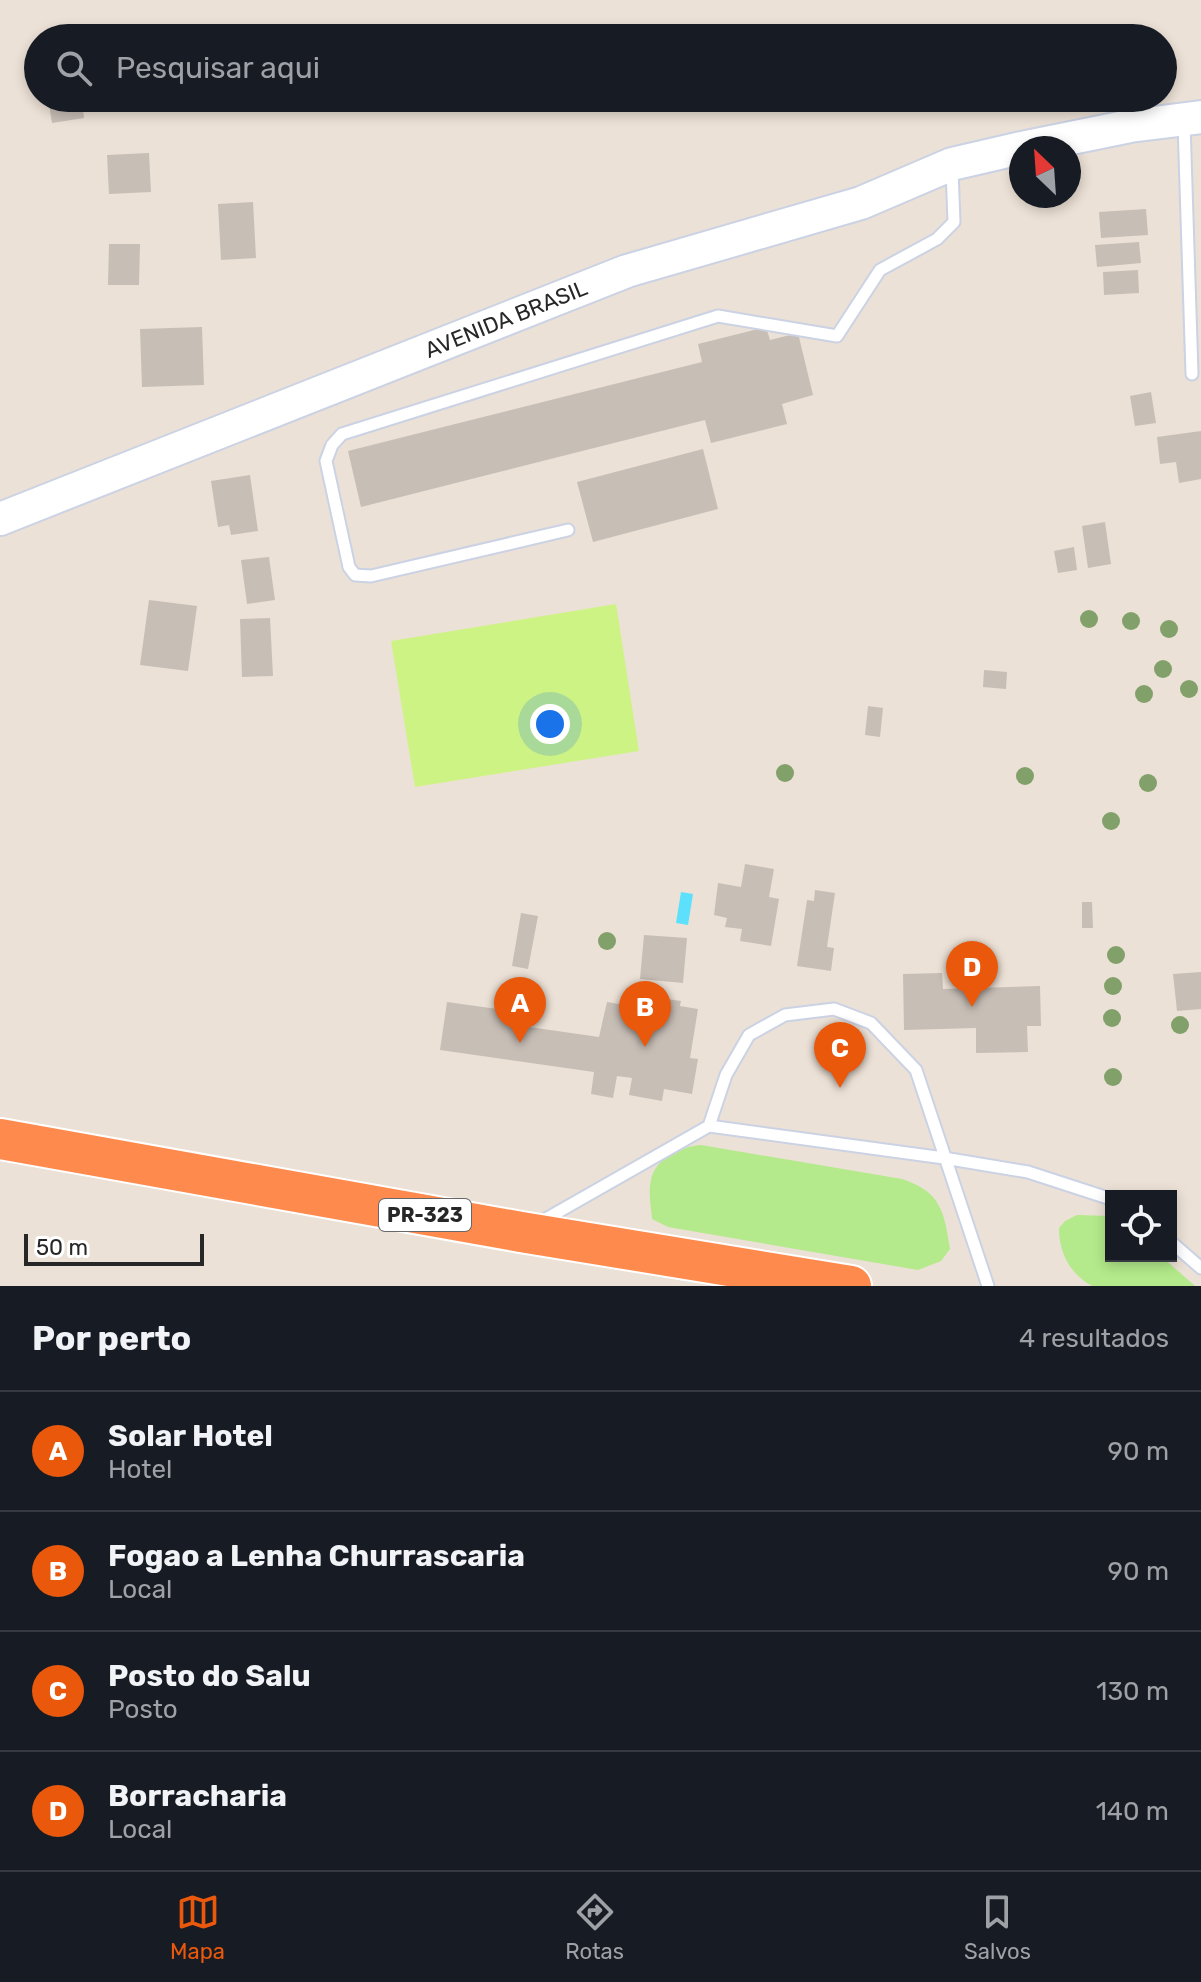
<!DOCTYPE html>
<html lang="pt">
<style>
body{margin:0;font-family:Rubik,sans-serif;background:#20242c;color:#f1f3f6}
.controls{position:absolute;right:24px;bottom:24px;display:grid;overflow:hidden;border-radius:0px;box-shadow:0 4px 12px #0003}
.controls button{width:72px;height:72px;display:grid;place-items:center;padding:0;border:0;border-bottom:2px solid #363941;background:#171b24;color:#f1f3f6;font:40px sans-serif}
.compass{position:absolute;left:1009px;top:136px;width:72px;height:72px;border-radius:50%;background:#171b24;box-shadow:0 4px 12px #0003;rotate:335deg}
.scale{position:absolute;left:24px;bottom:20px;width:180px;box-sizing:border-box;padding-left:8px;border:4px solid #272727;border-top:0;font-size:22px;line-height:28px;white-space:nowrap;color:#272727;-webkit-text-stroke:6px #fff;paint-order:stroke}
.you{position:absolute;left:550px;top:724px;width:28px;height:28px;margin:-20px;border:6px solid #fff;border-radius:50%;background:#1a73e8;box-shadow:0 0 0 12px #1a73e833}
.badge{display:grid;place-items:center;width:52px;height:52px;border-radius:50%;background:#ea580c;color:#fff;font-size:26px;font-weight:700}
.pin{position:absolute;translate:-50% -66px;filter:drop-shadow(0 2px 4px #0008)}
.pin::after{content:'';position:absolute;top:42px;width:28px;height:24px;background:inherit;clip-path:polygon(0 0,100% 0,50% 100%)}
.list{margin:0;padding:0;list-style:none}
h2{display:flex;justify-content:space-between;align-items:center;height:104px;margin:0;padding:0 32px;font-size:34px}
h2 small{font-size:26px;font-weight:400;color:#9ea1a6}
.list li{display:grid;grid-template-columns:52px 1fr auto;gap:24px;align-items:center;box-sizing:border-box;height:120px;padding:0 32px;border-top:2px solid #363941}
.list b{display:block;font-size:30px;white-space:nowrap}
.list p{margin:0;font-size:26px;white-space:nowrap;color:#9ea1a6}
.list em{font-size:26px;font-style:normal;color:#9ea1a6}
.icon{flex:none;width:44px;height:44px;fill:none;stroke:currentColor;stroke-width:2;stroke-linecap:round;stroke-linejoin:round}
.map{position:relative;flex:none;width:1201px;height:1286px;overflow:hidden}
.search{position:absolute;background:#171b24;box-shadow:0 4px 12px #0003;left:24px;right:24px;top:24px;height:88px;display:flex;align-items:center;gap:20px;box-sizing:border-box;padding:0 28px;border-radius:44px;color:#9ea1a6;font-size:30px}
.sheet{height:584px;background:#171b24}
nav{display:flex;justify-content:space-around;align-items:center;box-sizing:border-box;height:112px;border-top:2px solid #363941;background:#171b24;font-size:22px;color:#9ea1a6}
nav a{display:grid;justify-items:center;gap:4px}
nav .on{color:#ea580c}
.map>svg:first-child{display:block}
</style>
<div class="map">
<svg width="1201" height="1286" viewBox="0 0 1201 1286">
<rect width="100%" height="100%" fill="#ece1d6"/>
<!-- green -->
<path fill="#b4ea8b" d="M701 1145 902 1179C941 1192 944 1211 950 1249L941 1261 918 1270 668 1227 652 1219C651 1207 648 1193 651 1180 655 1158 682 1146 701 1145Z
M1077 1215 1111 1216V1256H1161L1195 1286H1092C1070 1274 1059 1253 1059 1228L1065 1221Z"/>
<!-- pitch -->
<path fill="#cef385" d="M616 604 639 751 415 787 391 641Z"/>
<!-- water -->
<path fill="#5ce0fb" d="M681 892 693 894 688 925 676 923Z"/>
<!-- building -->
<path fill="#c7beb6" d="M48 98H82L84 118 52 123Z
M149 153 151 192 109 194 107 155Z
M253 202 256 258 221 260 218 204Z
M1146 209 1148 235 1101 238 1099 212Z
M1139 242 1141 263 1097 267 1095 245Z
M109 244H140L139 285H108Z
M1138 270 1139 293 1104 295 1103 272Z
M202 327 204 385 142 387 140 329Z
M766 327 770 340 798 333 813 395 782 404 787 424 711 443 705 420 361 507 348 451 702 362 698 344Z
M1151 392 1156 423 1135 426 1130 396Z
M1201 431V479L1179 483 1176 462 1160 464 1157 437Z
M703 449 718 509 593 542 577 482Z
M250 475 258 531 231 535 229 525 218 527 211 481Z
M1105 522 1111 564 1088 568 1082 526Z
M1074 547 1077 570 1058 573 1054 551Z
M269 557 275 600 247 604 241 560Z
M149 600 197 606 188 671 140 665Z
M270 618 273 676 242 677 240 619Z
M984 670 1007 672 1006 689 983 687Z
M868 706 883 708 880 737 865 735Z
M745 864 774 869 769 897 779 899 771 946 740 941 742 929 725 927 727 918 714 915 718 883 741 887Z
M815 890 835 893 827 947 834 948 831 971 797 966 807 900 814 901Z
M1082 902H1092L1093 928H1082Z
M521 913 538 916 528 969 512 966Z
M644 935 687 938 683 983 640 979Z
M1201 972V1009L1177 1011 1173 974Z
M942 973 943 989 1040 986 1041 1026H1027L1028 1052 976 1053V1028L904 1030 903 974Z
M627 994 642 997 640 1009 644 1010 646 1000 653 1001V997L681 1001 680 1006 698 1009 690 1058 698 1059 692 1094 664 1089 662 1101 629 1095 632 1078 617 1076 613 1098 591 1094 594 1072 440 1050 447 1002 511 1011 508 1024 599 1037 607 1002 625 1005Z"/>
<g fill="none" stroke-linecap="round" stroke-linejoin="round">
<!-- lane casing -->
<g stroke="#cbd2e3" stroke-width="15">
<path id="lane" d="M1184 123 1192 374
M568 530 371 576 355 575 349 567 326 461 332 445 342 434 718 316 837 336 880 270 937 239 954 222 952 169
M709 1126 726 1075 749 1035 785 1015 834 1009 871 1023 916 1070 988 1286
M537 1224 709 1126 944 1158 1028 1172 1111 1199
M1171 1242 1201 1268"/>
</g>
<!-- secondary casing -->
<g stroke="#cbd2e3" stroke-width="36">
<path id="secondary" d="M1022 148 1130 126 1201 117
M0 519 627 271 861 203 952 164 1021 148"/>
</g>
<!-- highway casing -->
<g stroke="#fff" stroke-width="44">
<path id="highway" d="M0 1139 521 1232 851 1286"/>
</g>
<!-- lane -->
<use href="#lane" stroke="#fff" stroke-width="11"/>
<!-- secondary -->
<use href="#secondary" stroke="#fff" stroke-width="32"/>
<!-- highway -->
<use href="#highway" stroke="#ff8a4e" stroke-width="40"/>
</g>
<!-- trees -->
<g fill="#82a06a">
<circle cx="1089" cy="619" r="9"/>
<circle cx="1131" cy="621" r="9"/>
<circle cx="1169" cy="629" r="9"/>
<circle cx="1163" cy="669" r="9"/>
<circle cx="1189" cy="689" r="9"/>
<circle cx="1144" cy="694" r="9"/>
<circle cx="785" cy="773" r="9"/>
<circle cx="1025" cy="776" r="9"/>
<circle cx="1148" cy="783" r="9"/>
<circle cx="1111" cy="821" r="9"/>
<circle cx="607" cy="941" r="9"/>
<circle cx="1116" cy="955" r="9"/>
<circle cx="1113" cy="986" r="9"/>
<circle cx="1112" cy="1018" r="9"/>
<circle cx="1180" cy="1025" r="9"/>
<circle cx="1113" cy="1077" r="9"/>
</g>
<g text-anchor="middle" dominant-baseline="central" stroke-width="7" stroke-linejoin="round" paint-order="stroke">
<!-- shield labels -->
<rect fill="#fff" stroke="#686868" stroke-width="2" x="379" y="1199" width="92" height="32" rx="6"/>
<g font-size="20" font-weight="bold" fill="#272727">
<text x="425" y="1215">PR-323</text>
</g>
<!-- street labels -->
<g font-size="22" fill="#272727" stroke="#fff">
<text transform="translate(506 319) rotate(-22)">AVENIDA BRASIL</text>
</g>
</g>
</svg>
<div class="controls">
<button><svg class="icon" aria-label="locate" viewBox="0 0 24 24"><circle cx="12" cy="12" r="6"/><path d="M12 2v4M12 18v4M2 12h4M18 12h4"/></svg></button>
</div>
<svg class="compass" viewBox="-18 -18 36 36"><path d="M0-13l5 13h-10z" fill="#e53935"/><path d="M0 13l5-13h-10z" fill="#9ea1a6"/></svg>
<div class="scale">50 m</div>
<div class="you"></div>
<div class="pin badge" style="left:520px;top:1043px">A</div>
<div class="pin badge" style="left:645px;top:1047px">B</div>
<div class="pin badge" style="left:840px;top:1088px">C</div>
<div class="pin badge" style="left:972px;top:1007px">D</div>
<div class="search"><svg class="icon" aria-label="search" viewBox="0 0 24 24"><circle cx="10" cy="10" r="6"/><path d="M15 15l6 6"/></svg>Pesquisar aqui</div>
</div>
<section class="sheet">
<h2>Por perto<small>4 resultados</small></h2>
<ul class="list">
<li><span class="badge">A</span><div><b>Solar Hotel</b><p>Hotel</p></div><em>90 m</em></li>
<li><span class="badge">B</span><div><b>Fogao a Lenha Churrascaria</b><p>Local</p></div><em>90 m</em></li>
<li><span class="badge">C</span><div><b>Posto do Salu</b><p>Posto</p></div><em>130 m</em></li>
<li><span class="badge">D</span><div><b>Borracharia</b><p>Local</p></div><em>140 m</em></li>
</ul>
</section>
<nav>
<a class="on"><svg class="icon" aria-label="map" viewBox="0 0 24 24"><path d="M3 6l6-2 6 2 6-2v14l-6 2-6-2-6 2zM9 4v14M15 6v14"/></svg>Mapa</a>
<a><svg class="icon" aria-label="directions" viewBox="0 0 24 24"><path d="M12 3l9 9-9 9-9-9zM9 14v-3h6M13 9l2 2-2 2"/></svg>Rotas</a>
<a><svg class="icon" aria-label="saved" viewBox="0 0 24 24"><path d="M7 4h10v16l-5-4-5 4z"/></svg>Salvos</a>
</nav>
